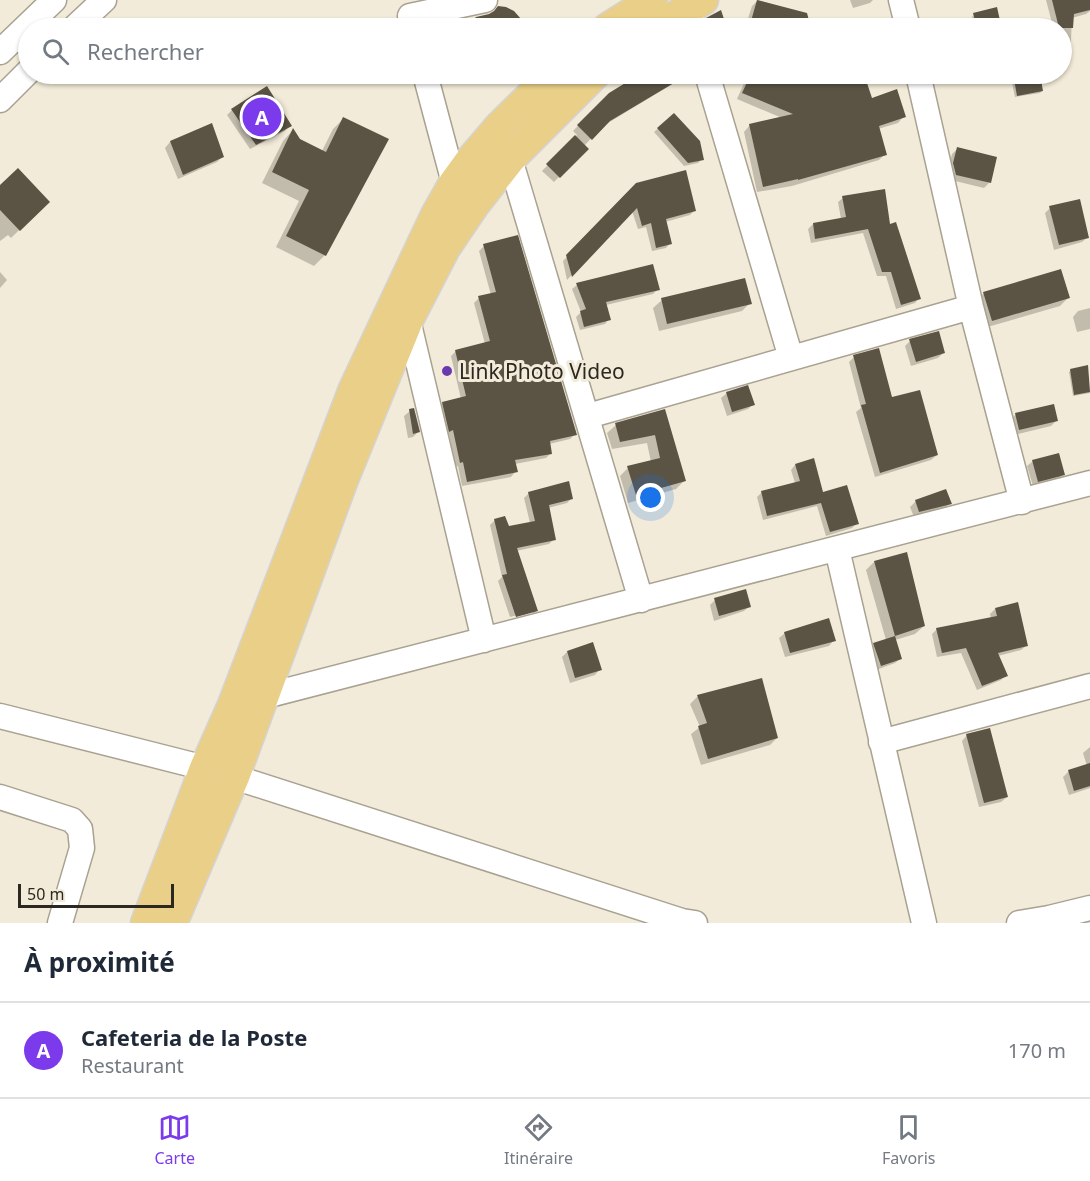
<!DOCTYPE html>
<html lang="fr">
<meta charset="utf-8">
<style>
body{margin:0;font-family:"Noto Sans",sans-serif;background:#f6f6f7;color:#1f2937}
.scale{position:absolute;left:18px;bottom:15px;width:156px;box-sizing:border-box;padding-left:6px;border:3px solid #2b2821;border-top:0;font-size:16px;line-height:21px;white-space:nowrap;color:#2b2821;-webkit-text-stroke:4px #f3ebd9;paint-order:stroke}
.you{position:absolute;left:651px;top:498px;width:21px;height:21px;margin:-15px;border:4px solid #fff;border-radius:50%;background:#1a73e8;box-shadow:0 0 0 9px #1a73e833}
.badge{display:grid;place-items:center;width:39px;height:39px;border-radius:50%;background:#7c3aed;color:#fff;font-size:20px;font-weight:700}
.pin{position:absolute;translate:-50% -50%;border:3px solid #fff;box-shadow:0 2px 6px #0006}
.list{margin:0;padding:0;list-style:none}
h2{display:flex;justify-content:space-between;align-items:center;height:78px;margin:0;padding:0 24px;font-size:26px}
h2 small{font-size:20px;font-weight:400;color:#747a83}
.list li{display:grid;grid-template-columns:39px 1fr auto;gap:18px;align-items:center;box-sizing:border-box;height:96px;padding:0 24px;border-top:2px solid #e0e1e3}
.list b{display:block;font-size:22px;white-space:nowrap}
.list p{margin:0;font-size:20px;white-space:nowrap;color:#747a83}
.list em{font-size:20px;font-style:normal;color:#747a83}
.icon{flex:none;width:33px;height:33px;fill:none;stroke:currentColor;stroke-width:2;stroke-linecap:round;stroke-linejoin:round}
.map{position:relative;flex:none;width:1090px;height:923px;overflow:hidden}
.search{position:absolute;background:#fff;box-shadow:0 2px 4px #0004;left:18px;right:18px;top:18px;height:66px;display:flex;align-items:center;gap:15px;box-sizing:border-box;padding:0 21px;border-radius:33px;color:#747a83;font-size:22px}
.sheet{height:174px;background:#fff}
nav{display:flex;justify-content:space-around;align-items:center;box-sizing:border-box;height:84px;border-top:2px solid #e0e1e3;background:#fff;font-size:16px;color:#747a83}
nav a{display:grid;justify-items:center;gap:3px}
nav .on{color:#7c3aed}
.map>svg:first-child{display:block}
</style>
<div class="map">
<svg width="1090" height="923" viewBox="0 0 1090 923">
<rect width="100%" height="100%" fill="#f3ebd9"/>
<!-- shadow -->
<path fill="#0003" d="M758 0 805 14 809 28H745L752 6Z
M850 0H873L870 3 853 8Z
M1046 0H1089L1090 11 1086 14 1072 18 1070 61 1065 66H1062V28H1036L1041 22 1052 23Z
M720 12 725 28H702L701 25 707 19Z
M492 14 518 18 521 28H467Z
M974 15 999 24 990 28H975L972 17Z
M643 74H689L603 126 584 146 587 149 554 182 542 171 577 135 573 131 609 94Z
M748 74H862L871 99 904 116 898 123 878 129 885 154 879 160 792 186 757 192 744 132 750 125 782 118 737 99Z
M1039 76 1042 91 1040 93 1015 97 1012 83 1014 81Z
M232 110 290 125 285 131 250 149 227 115Z
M674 115 702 159 698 163 684 166 654 132Z
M344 118 387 140 349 214 344 219 325 255 314 266 276 247 299 201 262 183 283 141 293 130 299 140 322 151 333 129Z
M211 125 222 157 217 162 178 179 165 148 170 142Z
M957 149 989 183 984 188 951 180 948 169 952 154Z
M637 185 694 211 690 215 665 222 670 243 666 248 652 251 646 227 638 229 632 211 567 280 563 261Z
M0 187 48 202 11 238 8 235 0 241Z
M843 198 889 226 919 298 915 303 896 309 886 276H877L863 233 811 243 808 229 813 224 841 219 838 202Z
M1050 208 1088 237 1082 242 1054 250 1045 213Z
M484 246 575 434 570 439 549 444 551 453 546 458 515 464 516 471 511 477 462 486 458 466 455 467 449 434 444 436 438 408 443 403 461 399 451 356 456 351 485 344 474 303 479 298 491 295 479 251Z
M652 266 658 289 653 294 606 305 609 319 605 324 580 330 576 317 581 312 572 289 577 285Z
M0 272 7 280 0 288Z
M984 293 1068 298 1060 306 984 328 976 301Z
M662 300 750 303 742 311 659 331 653 308Z
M1090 308V329L1077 332 1073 317 1078 311Z
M910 341 943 353 938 358 911 366 905 346Z
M854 357 937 455 931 460 875 477 856 412 861 408 849 362Z
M1087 367 1090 393 1073 396 1069 372 1071 370Z
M727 393 753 404 748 409 727 416 721 398Z
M410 411 418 432 413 437 408 438 404 416Z
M664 411 684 481 676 489 628 503 620 476 628 468 651 462 647 443 612 449 607 433 616 425Z
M1016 414 1057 420 1051 426 1014 435 1011 420Z
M1033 461 1063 474 1058 480 1033 486 1027 466Z
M795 465 822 494 857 523 852 528 826 536 817 506 763 520 757 497 762 492 795 483 791 470Z
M529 493 572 498 567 503 548 508 554 539 549 544 516 551 537 610 532 615 511 620 533 614V611L510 617 498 581 502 577 490 525 495 520 508 527 530 523 524 498Z
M916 501 950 503 945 508 914 517 910 507Z
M874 562 924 626 915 634 895 640 901 658 895 663 876 670 869 649 874 644 886 640 866 570Z
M715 600 750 606 744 611 714 621 710 605Z
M995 609 1027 645 1021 650 998 656 1006 675 1001 680 977 690 961 653 937 657 932 634 937 629 991 618 990 614Z
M785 633 834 640 829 646 785 657 779 638Z
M567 652 600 669 595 675 570 683 562 657Z
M761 680 777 738 770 745 701 765 691 734 700 727 690 704 697 697Z
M967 735 1007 797 1001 802 979 807 962 741Z
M1090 747V788L1069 795 1063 777 1069 771 1087 766 1083 753Z"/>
<!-- building -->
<path fill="#5b5445" d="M757 0 807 13 811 28H749Z
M1052 0H1090V10L1074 14 1073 28H1059Z
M498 6 506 7 514 11 529 28H465L476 17 489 14 494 11Z
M997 7 1001 25 977 28 973 13Z
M721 10 727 28H708L706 18Z
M640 74H689L610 121 592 140 577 125 609 93Z
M751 74H800L802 81 825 74H864L872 98 897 89 906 117 879 126 887 155 798 180V179L763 187 749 124 793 114 742 93Z
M1040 74 1043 91 1017 96 1014 79Z
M267 86 292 126 256 145 231 109Z
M674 113 700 141 704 160 688 163 657 128Z
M343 117 389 139 326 256 286 236 309 190 272 172 293 128 300 139 326 152Z
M212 123 224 157 183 175 170 141Z
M575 135 589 149 560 178 546 164Z
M957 147 997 157 991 183 956 175 953 163Z
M18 168 50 202 20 231 0 210V185Z
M686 170 696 211 666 219 672 244 656 248 651 223 642 226 637 208 572 277 566 255 636 183Z
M885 189 890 224 896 222 921 299 901 305 891 272H882L868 229 815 239 813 223 846 217 842 196Z
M1080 199 1089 238 1059 245 1049 206Z
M518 235 577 435 550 441 552 454 515 460 518 472 467 482 463 462 460 463 453 430 449 432 442 402 466 396 455 350 490 341 478 296 496 292 483 244Z
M653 264 660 290 606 302 611 320 584 327 580 311 586 309 576 283Z
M1061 269 1070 298 992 321 983 292Z
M745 278 752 304 667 324 661 298Z
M939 331 945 353 916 362 909 339Z
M879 348 892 397 920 390 938 455 880 473 861 405 866 404 853 355Z
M1088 365 1090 392 1074 395 1070 369Z
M748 385 755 405 732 412 726 392Z
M1054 404 1058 421 1019 430 1015 413Z
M414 408 420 432 413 434 409 409Z
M665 409 686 481 636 495 627 466 660 458 655 435 620 442 615 423Z
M1059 453 1065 475 1038 482 1032 460Z
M814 458 823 492 847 485 859 524 830 532 821 503 767 516 761 491 800 481 795 464Z
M569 481 573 499 549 505 556 540 517 548 538 611 516 617 502 575 507 574 494 519 505 516 509 526 535 521 528 492Z
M946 489 952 504 919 512 915 500Z
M907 552 925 626 895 636 874 561Z
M746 589 751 607 719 616 714 598Z
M1018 602 1028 646 998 653 1008 676 982 686 966 648 942 653 936 628 997 616 995 608Z
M829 618 836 641 790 653 784 632Z
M895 636 902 659 881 666 873 643Z
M593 642 602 670 575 678 567 651Z
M762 678 778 738 708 759 698 726 707 723 697 695Z
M990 728 1008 797 984 803 966 734Z
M1090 763V786L1074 791 1068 770Z"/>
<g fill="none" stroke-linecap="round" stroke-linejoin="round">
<!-- minor casing -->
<g stroke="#a9a191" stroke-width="27">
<path id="minor" d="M901 0 908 28
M688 8 694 28
M410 16 485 0
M74 28 104 0
M0 52 54 0
M425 74 454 183
M707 74 791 358
M918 74 971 307 1022 502
M0 100 28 72
M510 159 641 600
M408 320 484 640
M588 416 971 307
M837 549 924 923
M250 700 1090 483
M0 716 205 768
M881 742 1090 686
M234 777 682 921 695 923
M0 797 72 820 80 829 82 848 60 923
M1019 923 1049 918 1090 908"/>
</g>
<!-- major casing -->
<g stroke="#d5d4d3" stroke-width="33">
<path id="major" d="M608 28 652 0
M655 28 703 0
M146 923 205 768 233 705 354 389 436 215 454 183 470 161 499 127 553 74
M172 923 234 777 342 482 408 320 445 248 474 205 510 159 595 74"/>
</g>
<!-- minor -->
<use href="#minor" stroke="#fff" stroke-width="24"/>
<!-- major -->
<use href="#major" stroke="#e9cf87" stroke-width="30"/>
</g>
<!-- markers -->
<circle fill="#6a39b0" stroke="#f3ebd9" stroke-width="2" cx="447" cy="371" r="6"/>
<g text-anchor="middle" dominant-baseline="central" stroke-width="6" stroke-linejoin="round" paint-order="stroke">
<!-- poi labels -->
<g font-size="21" fill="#2b2821" stroke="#f3ebd9" text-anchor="start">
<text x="459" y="371">Link Photo Video</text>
</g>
</g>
</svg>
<div class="scale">50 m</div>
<div class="you"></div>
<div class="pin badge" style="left:262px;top:117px">A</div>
<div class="search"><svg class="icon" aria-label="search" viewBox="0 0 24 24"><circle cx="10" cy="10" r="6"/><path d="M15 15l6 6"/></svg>Rechercher</div>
</div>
<section class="sheet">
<h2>À proximité<small></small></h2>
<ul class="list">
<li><span class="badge">A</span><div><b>Cafeteria de la Poste</b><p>Restaurant</p></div><em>170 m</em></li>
</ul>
</section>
<nav>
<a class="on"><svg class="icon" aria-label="map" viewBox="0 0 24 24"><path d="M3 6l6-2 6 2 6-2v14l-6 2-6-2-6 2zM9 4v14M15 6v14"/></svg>Carte</a>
<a><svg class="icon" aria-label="directions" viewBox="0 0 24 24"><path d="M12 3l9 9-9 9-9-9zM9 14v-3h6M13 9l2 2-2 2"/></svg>Itinéraire</a>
<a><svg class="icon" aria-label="saved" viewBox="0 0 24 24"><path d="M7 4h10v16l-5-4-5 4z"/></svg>Favoris</a>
</nav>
